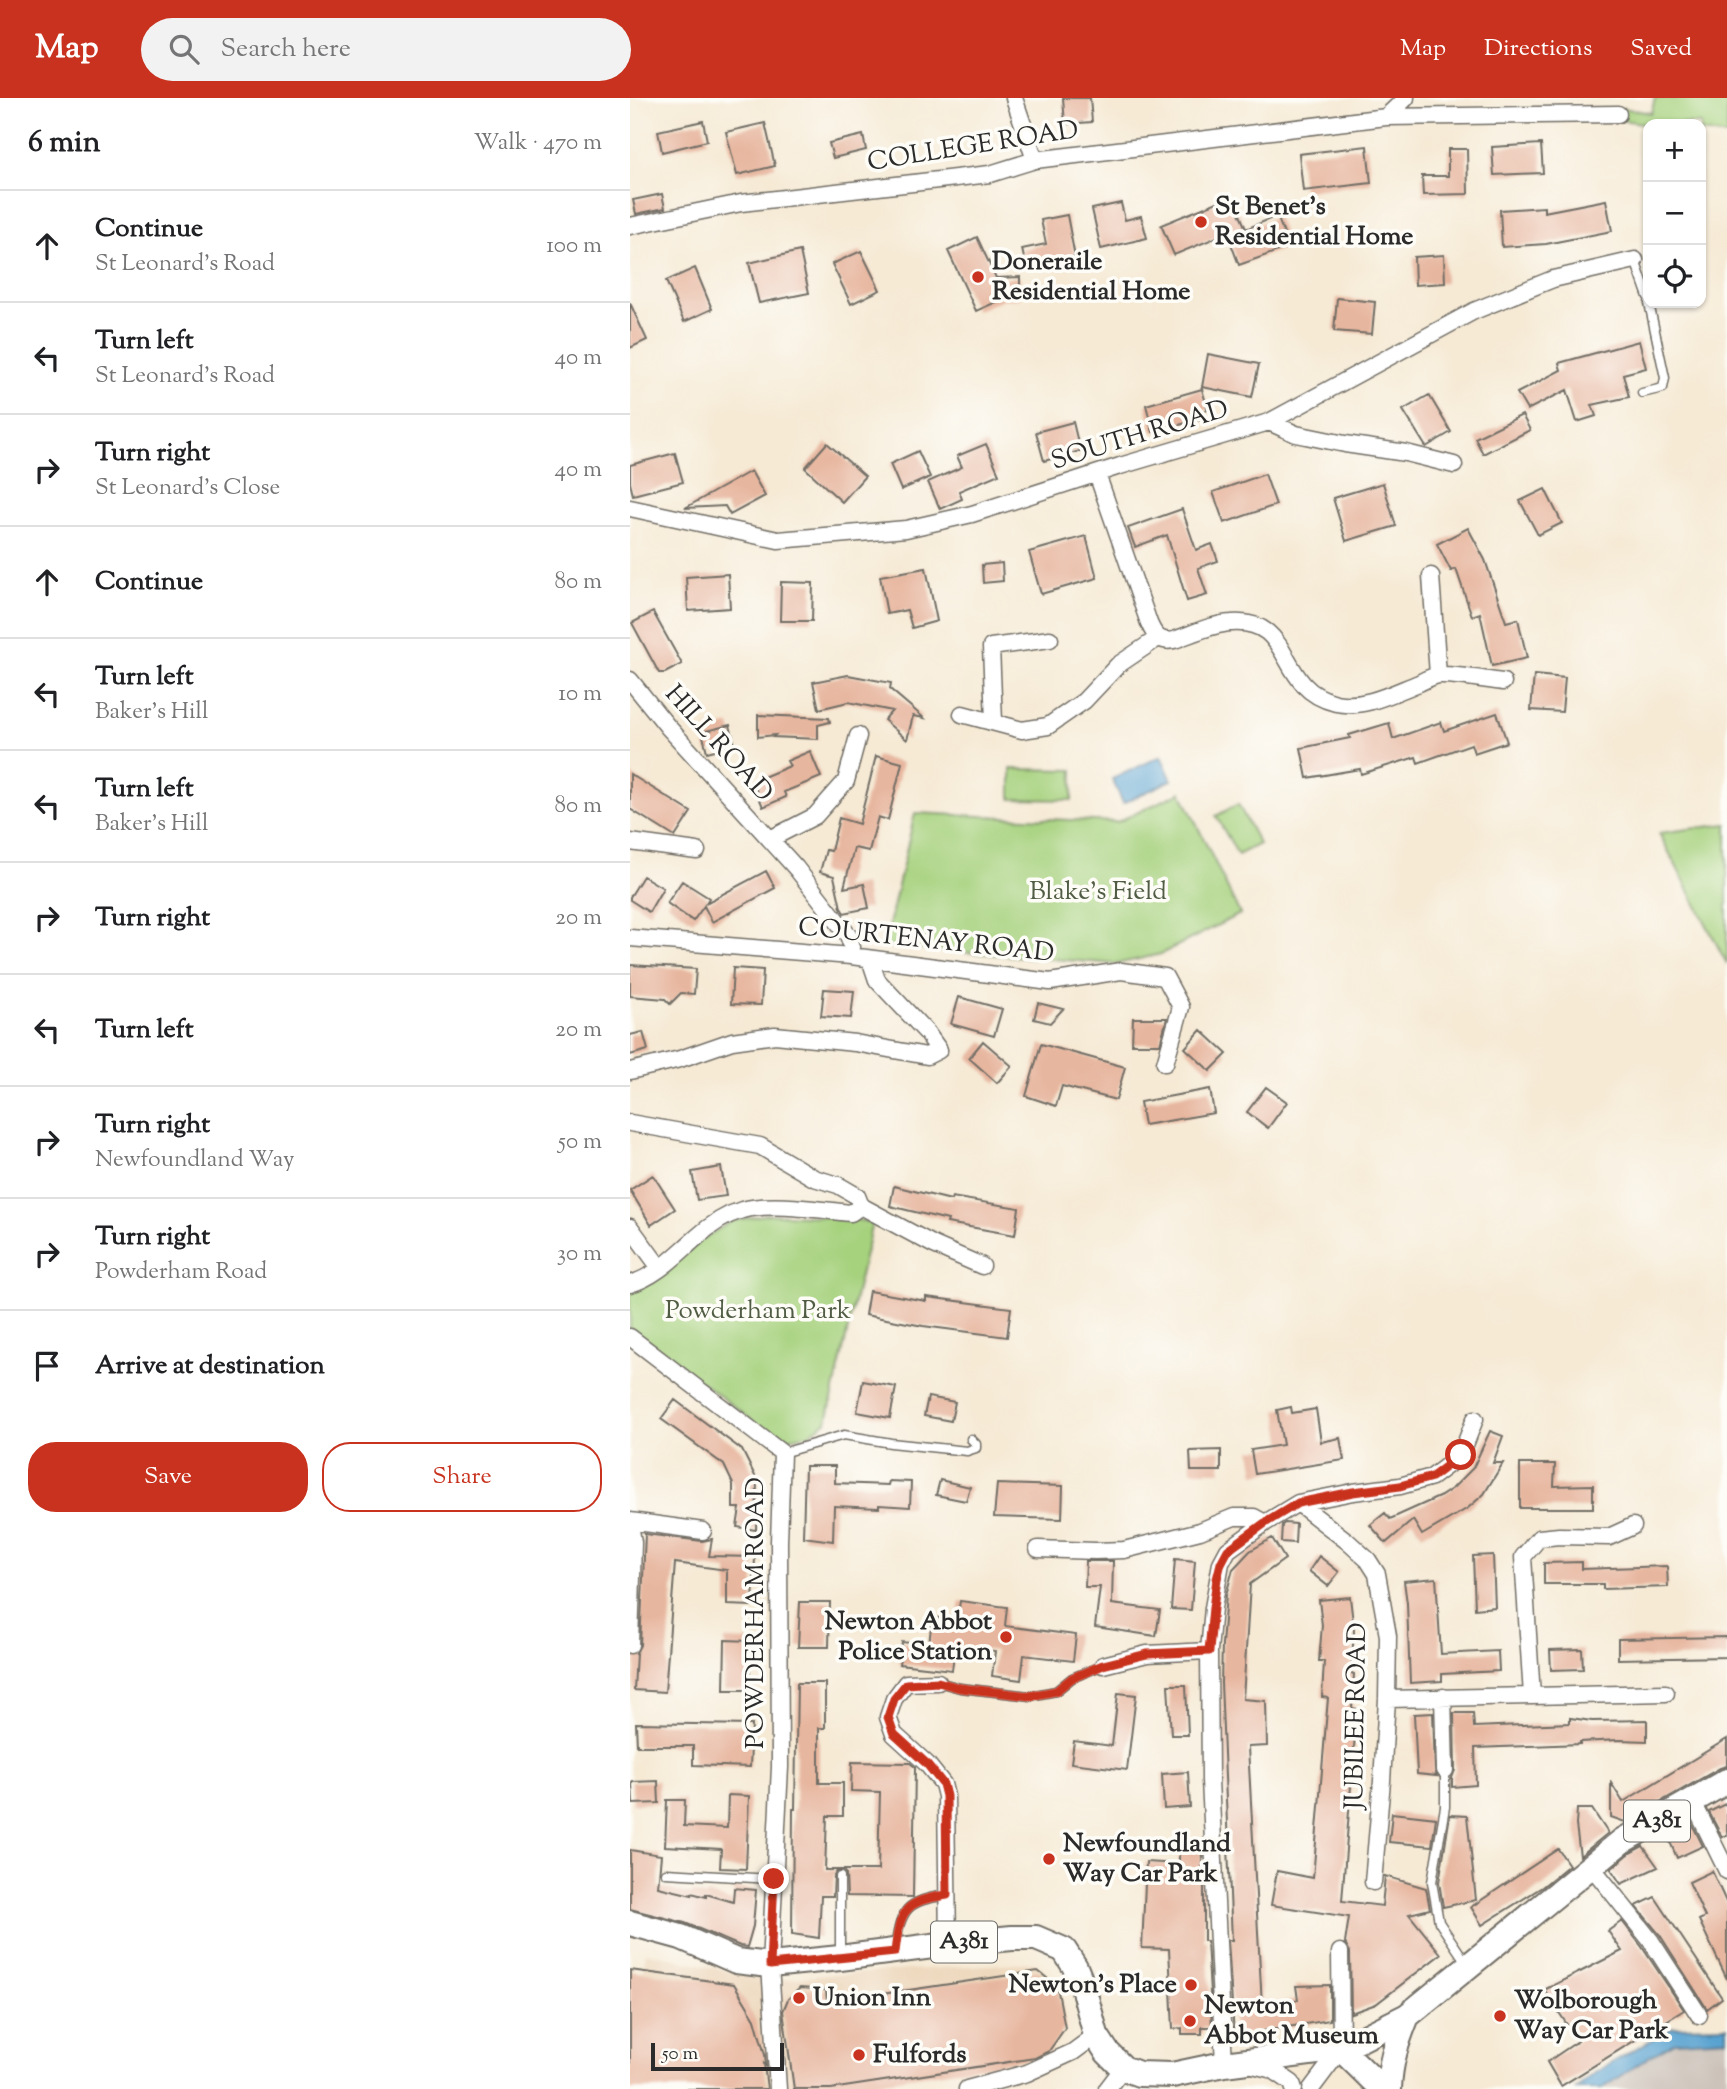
<!DOCTYPE html>
<meta charset="utf-8">
<style>
body{margin:0;font-family:"Sorts Mill Goudy",serif;background:#f2f2f2;color:#202124}
.controls{position:absolute;right:21px;top:21px;display:grid;overflow:hidden;border-radius:14px;box-shadow:0 2px 5px #0004}
.controls button{width:63px;height:63px;display:grid;place-items:center;padding:0;border:0;border-bottom:2px solid #e0e0e0;background:#fff;color:#202124;font:35px sans-serif}
.scale{position:absolute;left:21px;bottom:18px;width:133px;box-sizing:border-box;padding-left:7px;border:4px solid #2b2b2b;border-top:0;font-size:19px;line-height:24px;white-space:nowrap;color:#2b2b2b;-webkit-text-stroke:5px #fdfcf7;paint-order:stroke}
.stop{position:absolute;width:21px;height:21px;margin:-16px;border:5px solid #c8321e;border-radius:50%;background:#fff}
.stop.end{background:#c8321e;border-color:#fff;box-shadow:0 2px 7px #0008}
.list{margin:0;padding:0;list-style:none}
h2{display:flex;justify-content:space-between;align-items:center;height:91px;margin:0;padding:0 28px;font-size:30px}
h2 small{font-size:23px;font-weight:400;color:#757577}
.list li{display:grid;grid-template-columns:46px 1fr auto;gap:21px;align-items:center;box-sizing:border-box;height:112px;padding:0 28px;border-top:2px solid #e0e0e0}
.list b{display:block;font-size:26px;white-space:nowrap}
.list p{margin:0;font-size:23px;white-space:nowrap;color:#757577}
.list em{font-size:23px;font-style:normal;color:#757577}
.actions{display:flex;gap:14px;padding:21px 28px}
.actions a{flex:1;padding:16px 0;border:2px solid #c8321e;border-radius:28px;text-align:center;font-size:24px;color:#c8321e}
.actions .main{background:#c8321e;color:#fff}
.icon{flex:none;width:38px;height:38px;fill:none;stroke:currentColor;stroke-width:2;stroke-linecap:round;stroke-linejoin:round}
.map{position:relative;flex:none;width:1097px;height:1991px;overflow:hidden}
header{display:flex;align-items:center;gap:42px;box-sizing:border-box;height:98px;padding:0 35px;background:#c8321e;color:#fff}
header strong{font-size:33px}
nav{display:flex;gap:38px;margin-inline-start:auto;font-size:24px}
.search{width:490px;height:63px;background:#f2f2f2;display:flex;align-items:center;gap:18px;box-sizing:border-box;padding:0 24px;border-radius:38px;color:#757577;font-size:26px}
main{display:flex}
aside{flex:1;background:#fff}
.map>svg:first-child{display:block}
</style>
<header>
<strong>Map</strong>
<div class="search"><svg class="icon" aria-label="search" viewBox="0 0 24 24"><circle cx="10" cy="10" r="6"/><path d="M15 15l6 6"/></svg>Search here</div>
<nav><a>Map</a><a>Directions</a><a>Saved</a></nav>
</header>
<main>
<aside>
<h2>6 min<small>Walk · 470 m</small></h2>
<ul class="list">
<li><svg class="icon" aria-label="ahead" viewBox="0 0 24 24"><path d="M12 20V5M6 11l6-6 6 6"/></svg><div><b>Continue</b><p>St Leonard's Road</p></div><em>100 m</em></li>
<li><svg class="icon" aria-label="left" viewBox="0 0 24 24"><path d="M17 20v-9H6M10 6l-5 5 5 5"/></svg><div><b>Turn left</b><p>St Leonard's Road</p></div><em>40 m</em></li>
<li><svg class="icon" aria-label="right" viewBox="0 0 24 24"><path d="M7 20v-9h11M14 6l5 5-5 5"/></svg><div><b>Turn right</b><p>St Leonard's Close</p></div><em>40 m</em></li>
<li><svg class="icon" aria-label="ahead" viewBox="0 0 24 24"><path d="M12 20V5M6 11l6-6 6 6"/></svg><div><b>Continue</b></div><em>80 m</em></li>
<li><svg class="icon" aria-label="left" viewBox="0 0 24 24"><path d="M17 20v-9H6M10 6l-5 5 5 5"/></svg><div><b>Turn left</b><p>Baker's Hill</p></div><em>10 m</em></li>
<li><svg class="icon" aria-label="left" viewBox="0 0 24 24"><path d="M17 20v-9H6M10 6l-5 5 5 5"/></svg><div><b>Turn left</b><p>Baker's Hill</p></div><em>80 m</em></li>
<li><svg class="icon" aria-label="right" viewBox="0 0 24 24"><path d="M7 20v-9h11M14 6l5 5-5 5"/></svg><div><b>Turn right</b></div><em>20 m</em></li>
<li><svg class="icon" aria-label="left" viewBox="0 0 24 24"><path d="M17 20v-9H6M10 6l-5 5 5 5"/></svg><div><b>Turn left</b></div><em>20 m</em></li>
<li><svg class="icon" aria-label="right" viewBox="0 0 24 24"><path d="M7 20v-9h11M14 6l5 5-5 5"/></svg><div><b>Turn right</b><p>Newfoundland Way</p></div><em>50 m</em></li>
<li><svg class="icon" aria-label="right" viewBox="0 0 24 24"><path d="M7 20v-9h11M14 6l5 5-5 5"/></svg><div><b>Turn right</b><p>Powderham Road</p></div><em>30 m</em></li>
<li><svg class="icon" aria-label="arrive" viewBox="0 0 24 24"><path d="M6 21V4h12l-3 4 3 4H6"/></svg><div><b>Arrive at destination</b></div></li>
</ul>
<div class="actions"><a class="main">Save</a><a>Share</a></div>
</aside>
<div class="map">
<svg width="1097" height="1991" viewBox="0 0 1097 1991">
<rect width="100%" height="100%" fill="#fdfcf7"/>
<filter id="ink" filterUnits="userSpaceOnUse"><feTurbulence type="fractalNoise" baseFrequency=".0143" numOctaves="2"/><feDisplacementMap in="SourceGraphic" scale="14" xChannelSelector="R" yChannelSelector="G"/><feConvolveMatrix kernelMatrix="1 2 1 2 8 2 1 2 1" color-interpolation-filters="sRGB"/></filter>
<filter id="wash" filterUnits="userSpaceOnUse"><feTurbulence type="fractalNoise" baseFrequency=".00686" numOctaves="4" result="noise"/><feDisplacementMap in="SourceGraphic" scale="28" xChannelSelector="R" yChannelSelector="G"/><feGaussianBlur stdDeviation="1.57" result="paint"/><feColorMatrix in="noise" values="0 0 0 0 0 0 0 0 0 0 0 0 0 0 0 0 0 1.4 0 .05"/><feComposite in="paint" operator="in"/></filter>
<g filter="url(#wash)">
<rect width="100%" height="100%" fill="#f6ead5"/>
<!-- built -->
<path fill="#edd7bb" d="M16 1854 141 1883 198 1877 404 1864 430 1887 435 1930 416 1958 201 1991H0L5 1921Z"/>
<!-- industrial -->
<path fill="#ccc2b9" d="M1097 1941V1991H972L1019 1959 1045 1944Z"/>
<!-- green -->
<path fill="#a6d17d" stroke="#687e54" stroke-width="2" d="M1025 0H1097V38L1071 34V26H1019L991 22 992 10 1021 15Z
M381 671 443 672 442 702 381 701Z
M551 694 610 816 531 856 487 866 254 848 285 715 487 724Z
M608 706 629 746 608 757 586 718Z
M1097 726V866L1029 735Z
M138 1116 219 1120 242 1125 197 1323 179 1336 148 1342 0 1230V1192L71 1142 102 1123Z"/>
<!-- water -->
<path fill="#59a2d0" stroke="#42667e" stroke-width="2" d="M531 658 542 682 493 705 482 681Z
M1097 1928V1941L1045 1944 1019 1959 972 1991H946L966 1974 1043 1929Z"/>
<g id="blocks">
<!-- building -->
<path fill="#e7b69f" d="M433 0H460L462 24 435 26Z
M73 23 77 43 32 54 28 33Z
M135 25 145 68 107 77 96 34Z
M233 37 236 52 203 60 199 45Z
M911 46 913 75 864 77 862 49Z
M737 48 741 85 673 93 669 56Z
M818 51H837L838 96 793 97 792 78H818Z
M32 96 35 110 6 116 3 102Z
M602 98 616 131 647 118 659 149 609 167 597 135 544 157 531 127Z
M976 102 982 133 916 146 872 149 870 112 914 109V114Z
M491 105 495 122 511 118 517 140 471 151 462 111Z
M437 117 445 159 419 165 418 160 395 165 392 151 416 146 411 122Z
M347 139 366 180 390 179V201H373L346 213 318 153Z
M170 153 179 195 129 205 119 165Z
M231 153 250 192 221 206 202 166Z
M814 157 815 185 785 187 784 159Z
M65 170 82 211 54 224 36 183Z
M707 200 745 204 742 236 704 233Z
M0 205 17 242 0 250Z
M1009 243 1016 270 993 276 999 299 962 307 966 318 947 324 937 292 897 312 887 295 931 272 929 265Z
M578 256 629 266 622 299 572 289Z
M572 291 578 312 569 314 571 321 523 334 516 307Z
M799 297 821 334 796 349 773 312Z
M892 317 900 332 853 356 845 340Z
M443 324 450 353 414 363 406 334Z
M197 345 235 378 212 404 175 370Z
M356 346 369 376 329 393 332 401 310 411 298 384 332 369 327 358Z
M288 353 300 379 271 392 260 366Z
M45 355 53 384 3 397 0 385V367Z
M121 373 135 398 100 417 95 408 55 410Z
M635 376 646 407 594 425 583 394Z
M753 385 766 428 716 443 703 400Z
M915 391 932 425 908 437 890 403Z
M552 411 566 452 582 446 588 463 568 470 577 497 557 503 537 437 505 449 498 430Z
M838 430 855 462 876 524 888 521 897 560 862 568 850 515 842 518 826 471 821 473 807 446Z
M456 438 467 480 411 496 399 454Z
M372 465 373 483 353 485 352 467Z
M296 470 307 523 282 530 277 512 257 516 250 478Z
M98 476 100 510 58 513 56 479Z
M151 484 183 485 182 523H150Z
M23 514 52 566 35 575H29L2 525Z
M218 577 261 585 260 591 294 620 283 618 277 642 254 622 262 613 218 604 189 611 183 584Z
M904 577 935 580 932 614 901 612Z
M867 615 877 644 844 655 841 646 788 665 786 659 731 676 730 671 677 680 671 650 720 640 719 637 759 625 763 641 811 624 814 633Z
M128 617 199 620 200 624 188 627V641L143 639 145 637 128 639Z
M100 627 105 647 77 654 72 634Z
M180 653 191 679 154 694 156 699 133 709 126 692V682L160 668 157 663Z
M246 658 272 665 258 722 248 719 239 753 224 750 214 790 234 786 239 810 214 815 211 810 204 778 190 774 196 752 201 753 209 720 229 726Z
M0 676 61 714 45 739 0 711Z
M136 773 145 790 82 824 74 808 63 823 37 805 52 783 79 800 76 805Z
M13 778 33 790 19 814 0 802V799Z
M0 867 66 871 64 896 51 895 40 906 35 901 0 898Z
M103 870 133 872 131 907 101 906Z
M194 891 224 893 221 920 191 918Z
M329 899 372 911 364 938 321 926Z
M408 905 433 911 420 925 404 921Z
M503 920H537L530 946H502Z
M571 932 597 956 580 973 555 950Z
M13 934 18 952 0 957V937Z
M353 943 382 968 367 985 339 960Z
M411 946 495 969 486 1002 432 988 426 1008 396 998Z
M636 989 657 1004 638 1030 617 1014Z
M580 991 584 1015 514 1027 510 1004Z
M91 1069 96 1098 67 1102 62 1074Z
M23 1077 45 1111 21 1127 0 1092Z
M264 1088 321 1102 322 1099 389 1110 385 1137 317 1125 318 1122 260 1108Z
M239 1193 296 1203V1199L381 1210 377 1239 293 1228 235 1217Z
M233 1283 266 1289 260 1320 227 1314Z
M298 1299 325 1304 321 1323 294 1318Z
M45 1302 112 1352 127 1382 126 1432 107 1429 110 1410H103V1386L94 1367 31 1321Z
M661 1309 662 1315 686 1311 691 1344 710 1340 714 1362 625 1376 621 1352 653 1347 647 1312Z
M860 1333 873 1338 863 1365H873L854 1396 838 1410 792 1437 783 1422 756 1445 740 1427 755 1415 760 1421 811 1398 823 1390 843 1370Z
M591 1352V1373H561L560 1353Z
M890 1366H925L924 1388 963 1387V1410H890Z
M175 1368H205V1385L258 1387 259 1383 281 1384 280 1409 249 1407V1410L204 1408 203 1443 173 1439Z
M310 1382 340 1389 336 1403 306 1397Z
M367 1386 433 1388 432 1421 364 1419Z
M655 1425 666 1426 665 1445 651 1444 652 1427Z
M15 1436 72 1443 82 1441 79 1458 125 1459 123 1508 97 1507V1472L45 1465 35 1594 4 1592 6 1555 10 1547Z
M642 1440 655 1461 620 1486 613 1601 636 1603 637 1648 618 1649 632 1908 668 1902 666 1888 700 1887V1922L604 1938 598 1842H602L591 1585 592 1546 596 1497 603 1471 620 1453Z
M863 1457 865 1509 845 1511 843 1458Z
M689 1458 709 1474 698 1488 679 1473Z
M545 1461 565 1463 561 1512 541 1511Z
M456 1463H483L482 1506 530 1512 526 1538 465 1529 470 1489H455Z
M952 1464V1471L1037 1468 1038 1489 973 1491V1486H914V1465Z
M806 1480 811 1556 868 1553 869 1573 812 1576V1583L780 1585 777 1505 774 1483Z
M720 1499 724 1533 721 1575 724 1576 722 1610 727 1611 712 1803 752 1808 755 1778 796 1790 800 1811 779 1816 811 1856 746 1906 721 1915 720 1854 715 1845 719 1819 641 1807 647 1773 683 1780 698 1600 692 1599 694 1563H689L692 1527 689 1502Z
M330 1503 377 1509 375 1528 446 1537 443 1563 394 1557 391 1582 362 1578 365 1553 325 1548 322 1572 269 1566 272 1544 299 1547 302 1519 327 1522Z
M170 1504H200L199 1549H168Z
M1097 1539V1559L988 1561V1541Z
M95 1542 121 1543 119 1592H94Z
M952 1551 953 1571 921 1572 920 1552Z
M167 1585H195V1630H189V1685H213V1718H197L195 1772H248L250 1694 221 1693 222 1664 280 1665 285 1669 283 1799 217 1798 216 1776 213 1773H207L204 1778 203 1798H191L189 1840 162 1836 163 1711H165Z
M538 1587H556L558 1637H541Z
M488 1595 506 1597 497 1672 441 1665 444 1643 482 1648Z
M803 1615 805 1672 807 1678 787 1676 784 1616Z
M824 1615H843L844 1629 940 1625V1620L962 1623 1017 1622V1643L989 1642 950 1644V1646L845 1650 846 1687 822 1689V1680L825 1672Z
M6 1625 122 1627 120 1669 63 1667V1648H7Z
M1097 1641V1668L1090 1670 995 1724 981 1719V1685L993 1704Z
M558 1674 560 1709 534 1711 532 1676Z
M28 1683 29 1705 3 1706 2 1684Z
M98 1697 119 1698 116 1771 90 1770 91 1751 35 1748 37 1702H55L54 1728 97 1730Z
M1097 1705V1737L1092 1739 1079 1714Z
M947 1711H962L978 1735 950 1758 946 1727Z
M762 1715 806 1720 802 1748 759 1744Z
M820 1717 837 1718 846 1802 813 1809 809 1784Z
M1062 1726 1073 1748 1047 1760 1037 1737Z
M571 1746 574 1791V1843H577L582 1929H572V1936H552V1930L543 1931 539 1851 512 1850 516 1764 549 1766V1747Z
M1013 1748 1028 1769 991 1786 981 1771 1000 1755Z
M928 1751 939 1767 912 1789 852 1827 841 1809Z
M0 1752 31 1757 28 1789 62 1797V1795L76 1799V1796L103 1804 104 1790 126 1792 123 1828 117 1849 110 1848 55 1825 0 1811Z
M1082 1773 1097 1806V1881L1069 1822 1075 1819 1059 1784Z
M1025 1799 1092 1900 1077 1911 1030 1837 1006 1808Z
M992 1823 1012 1849 1054 1912 931 1988 917 1964 948 1943 914 1892 992 1853 978 1833Z
M0 1872 104 1886 125 1921 135 1957 136 1968 134 1966 137 1991H0Z
M408 1873 427 1888 435 1930 419 1953 405 1960 201 1991H164L153 1913 158 1901 170 1890 196 1892 197 1904Z"/>
</g>
</g>
<g filter="url(#ink)">
<use href="#blocks" fill-opacity="0" stroke="#726e66" stroke-width="2"/>
<g fill="none" stroke-linecap="round" stroke-linejoin="round">
<!-- lane casing -->
<g stroke="#726e66" stroke-width="11">
<path id="lane" d="M1005 162 1018 199
M1012 295 1033 290 1035 280 1019 205
M152 1355 214 1337 261 1345 337 1353 346 1350V1346L341 1341
M308 1584 330 1590 400 1598 426 1593 442 1580 473 1567
M815 1672V1709L802 1784 809 1824 837 1866
M36 1775 144 1781
M265 1851C271 1810 276 1803 317 1797
M210 1856V1779"/>
</g>
<!-- street casing -->
<g stroke="#726e66" stroke-width="19">
<path id="street" d="M384 0 405 62
M756 19 776 0
M0 128 111 105 360 76 405 62 756 19 988 16
M639 324 666 336 715 346 776 355 824 367
M467 376 519 525C524 537 530 545 544 542 562 536 582 526 601 525 650 521 650 561 674 587 682 596 694 602 706 605 734 611 763 595 789 585 795 582 802 578 809 577 825 576 856 582 873 584
M0 410 148 442 276 431 342 416 490 368 639 324 844 213 923 181 1005 162
M801 478 808 577
M0 582 38 629 166 770 218 837 222 849 221 858
M332 616 392 632 418 628 454 603 488 567 528 540
M364 624 361 549 420 541
M140 741 185 718 216 683 228 638
M0 744 67 753
M0 840 221 858 420 884 491 873 535 879 551 909 535 965
M0 973 50 961 102 943 145 937 225 945 297 958 309 952 297 935 247 882 240 861
M0 1025 130 1048 184 1080 208 1087 227 1098 231 1108
M231 1108 304 1147 352 1168
M0 1129 30 1170
M0 1186C26 1179 46 1157 66 1140 79 1128 95 1117 112 1112 142 1104 190 1112 221 1115L231 1108
M0 1239 152 1355 149 1444 150 1669 140 1867 148 1991
M668 1405 717 1443 738 1462 747 1476 758 1538 757 1601 752 1683 743 1784
M0 1423 73 1433
M0 1426 3 1444 0 1547
M408 1451 465 1453 494 1452 570 1433 604 1419H624L635 1425
M473 1567 517 1556 579 1553
M308 1584 276 1585 264 1601 258 1619 264 1636 297 1666 313 1686 316 1698 318 1846
M902 1598 1036 1595
M813 1599 815 1672
M757 1601 902 1598 893 1459 909 1440 929 1438 979 1439 1003 1428
M1062 1702 1097 1773
M961 1768 1021 1843 1069 1917
M594 1966 580 1682 579 1553 583 1510 591 1465 598 1452 635 1425 668 1405 723 1394 770 1388 802 1379 831 1357 845 1321
M623 1967 643 1972 662 1985 664 1991
M337 1991 397 1975 443 1954 466 1937
M477 1991 493 1970
M681 1991 711 1951 710 1854"/>
</g>
<!-- primary casing -->
<g stroke="#726e66" stroke-width="28">
<path id="primary" d="M0 1825 51 1839 106 1863 140 1867 210 1860 318 1846 382 1840H406L434 1852 445 1869 453 1889 466 1937 477 1954 493 1970 509 1976 542 1977 594 1966 711 1951 777 1918 992 1743 1097 1683
M711 1951 752 1991
M759 1991C760 1964 767 1943 777 1918"/>
</g>
<!-- lane -->
<use href="#lane" stroke="#fff" stroke-width="8"/>
<!-- street -->
<use href="#street" stroke="#fff" stroke-width="16"/>
<!-- primary -->
<use href="#primary" stroke="#fff" stroke-width="24"/>
</g>
</g>
<g fill="none" stroke-linecap="round" stroke-linejoin="round" filter="url(#ink)">
<!-- route -->
<path stroke="#c8321e" stroke-width="9" d="M144 1781 140 1867 265 1854C270 1812 274 1803 317 1797L316 1698 313 1686 297 1666 264 1636 258 1619 264 1601 276 1586 308 1584 330 1590 400 1598 426 1593 442 1580 473 1567 517 1556 579 1553 583 1510 587 1481 591 1465 598 1452 635 1425 668 1405 723 1394 770 1388 802 1379 831 1357"/>
</g>
<!-- markers -->
<g fill="#c8321e" stroke="#fdfcf7" stroke-width="2.5">
<circle cx="571" cy="124" r="7"/>
<circle cx="348" cy="179" r="7"/>
<circle cx="376" cy="1539" r="7"/>
<circle cx="419" cy="1761" r="7"/>
<circle cx="561" cy="1887" r="7"/>
<circle cx="169" cy="1900" r="7"/>
<circle cx="870" cy="1918" r="7"/>
<circle cx="560" cy="1923" r="7"/>
<circle cx="229" cy="1957" r="7"/>
</g>
<g text-anchor="middle" dominant-baseline="central" stroke-width="7" stroke-linejoin="round" paint-order="stroke">
<!-- shield labels -->
<g fill="#fdfcf7" stroke="#6a6a68" stroke-width="2">
<rect x="994" y="1702.5" width="66" height="41" rx="5"/>
<rect x="301" y="1823.5" width="66" height="41" rx="5"/>
</g>
<g font-size="24" font-weight="bold" fill="#2b2b2b">
<text x="1027" y="1723">A381</text>
<text x="334" y="1844">A381</text>
</g>
<!-- street labels -->
<g font-size="26" fill="#2b2b2b" stroke="#fdfcf7">
<text transform="translate(343 49) rotate(-9)">COLLEGE ROAD</text>
<text transform="translate(510 338) rotate(-17)">SOUTH ROAD</text>
<text transform="translate(88 646) rotate(48)">HILL ROAD</text>
<text transform="translate(296 843) rotate(6)">COURTENAY ROAD</text>
<text transform="translate(126 1515) rotate(-90)">POWDERHAM ROAD</text>
<text transform="translate(727 1618) rotate(-89)">JUBILEE ROAD</text>
</g>
<!-- poi labels -->
<g font-size="26" font-weight="bold" fill="#2b2b2b" stroke="#fdfcf7" text-anchor="start">
<text x="585" y="109">St Benet's<tspan x="585" dy="30">Residential Home</tspan></text>
<text x="362" y="164">Doneraile<tspan x="362" dy="30">Residential Home</tspan></text>
<text x="362" y="1524" text-anchor="end">Newton Abbot<tspan x="362" dy="30">Police Station</tspan></text>
<text x="433" y="1746">Newfoundland<tspan x="433" dy="30">Way Car Park</tspan></text>
<text x="547" y="1887" text-anchor="end">Newton's Place</text>
<text x="183" y="1900">Union Inn</text>
<text x="884" y="1903">Wolborough<tspan x="884" dy="30">Way Car Park</tspan></text>
<text x="574" y="1908">Newton<tspan x="574" dy="30">Abbot Museum</tspan></text>
<text x="243" y="1957">Fulfords</text>
</g>
<!-- park labels -->
<g font-size="26" fill="#505d44" stroke="#fdfcf7">
<text x="468" y="794">Blake's Field</text>
<text x="128" y="1213">Powderham Park</text>
</g>
</g>
</svg>
<div class="controls">
<button>+</button>
<button>−</button>
<button><svg class="icon" aria-label="locate" viewBox="0 0 24 24"><circle cx="12" cy="12" r="6"/><path d="M12 2v4M12 18v4M2 12h4M18 12h4"/></svg></button>
</div>
<div class="scale">50 m</div>
<div class="stop" style="left:831px;top:1357px"></div>
<div class="stop end" style="left:144px;top:1781px"></div>
</div>
</main>
